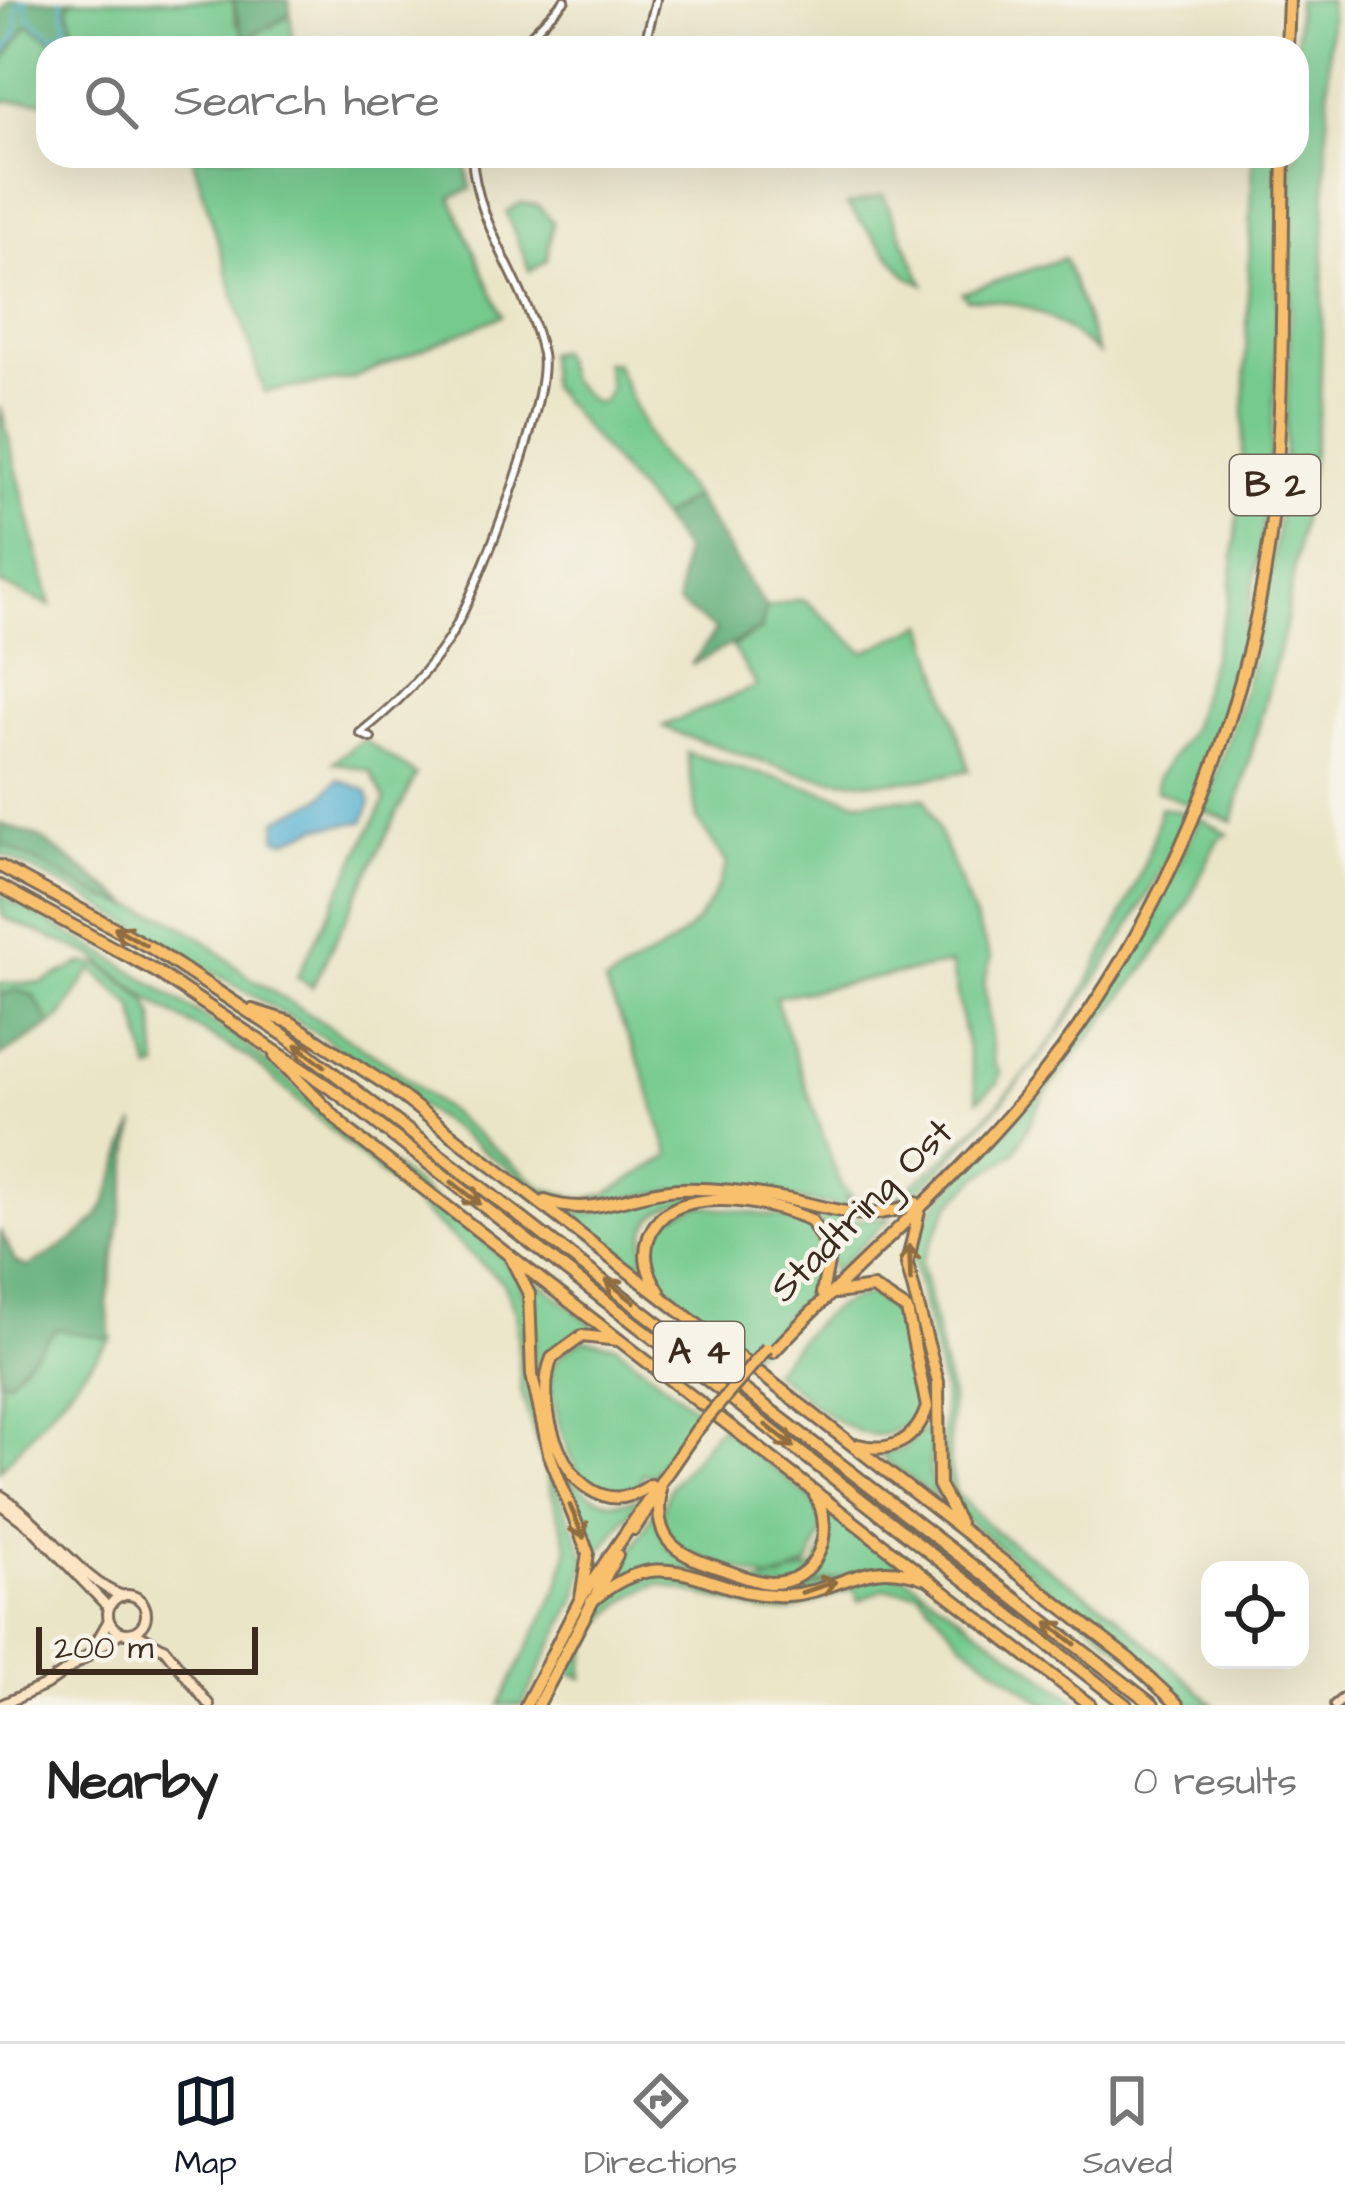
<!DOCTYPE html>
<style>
body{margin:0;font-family:"Architects Daughter",sans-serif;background:#f6f6f6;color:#222}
.controls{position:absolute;right:36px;bottom:36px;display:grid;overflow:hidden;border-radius:24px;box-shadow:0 12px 48px #0002}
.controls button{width:108px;height:108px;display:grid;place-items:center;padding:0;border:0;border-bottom:3px solid #e0e0e0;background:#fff;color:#222;font:60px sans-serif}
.scale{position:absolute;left:36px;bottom:30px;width:222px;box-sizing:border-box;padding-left:12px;border:6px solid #3b2a1e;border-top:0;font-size:33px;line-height:42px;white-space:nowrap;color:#3b2a1e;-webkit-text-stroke:9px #f7f3e8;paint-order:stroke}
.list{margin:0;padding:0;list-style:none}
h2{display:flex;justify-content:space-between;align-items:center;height:156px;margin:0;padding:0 48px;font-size:51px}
h2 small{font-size:39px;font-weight:400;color:#767676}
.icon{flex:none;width:66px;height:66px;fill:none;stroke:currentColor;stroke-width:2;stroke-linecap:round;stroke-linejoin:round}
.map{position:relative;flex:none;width:1345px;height:1705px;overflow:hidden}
.search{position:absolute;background:#fff;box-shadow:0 12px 48px #0002;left:36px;right:36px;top:36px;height:132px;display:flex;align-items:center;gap:30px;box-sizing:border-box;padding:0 42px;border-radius:36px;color:#767676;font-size:45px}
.sheet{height:336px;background:#fff}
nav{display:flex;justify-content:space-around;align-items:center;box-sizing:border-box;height:168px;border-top:3px solid #e0e0e0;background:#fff;font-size:33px;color:#767676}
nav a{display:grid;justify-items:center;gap:6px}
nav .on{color:#111827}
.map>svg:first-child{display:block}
</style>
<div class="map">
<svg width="1345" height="1705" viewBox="0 0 1345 1705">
<rect width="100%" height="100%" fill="#f7f3e8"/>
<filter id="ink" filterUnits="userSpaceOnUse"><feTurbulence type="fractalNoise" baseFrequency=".00833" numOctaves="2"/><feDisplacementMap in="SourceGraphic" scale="24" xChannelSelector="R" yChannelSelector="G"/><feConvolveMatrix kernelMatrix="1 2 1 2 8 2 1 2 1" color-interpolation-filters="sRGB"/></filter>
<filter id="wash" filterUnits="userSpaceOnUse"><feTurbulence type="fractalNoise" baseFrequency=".004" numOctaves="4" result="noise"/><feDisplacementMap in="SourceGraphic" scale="48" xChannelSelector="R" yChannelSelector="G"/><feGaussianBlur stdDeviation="2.7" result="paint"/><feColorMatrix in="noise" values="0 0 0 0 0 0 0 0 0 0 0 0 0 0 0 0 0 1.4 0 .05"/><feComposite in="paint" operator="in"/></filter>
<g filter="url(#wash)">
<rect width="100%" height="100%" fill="#ebe5c8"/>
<!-- green -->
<path fill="#75ca8e" stroke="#587a56" stroke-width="3" d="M73 0H233L236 24 271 27 290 14 294 48H66L74 29 67 7Z
M1297 0H1329L1330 13 1320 406 1285 627 1233 821 1203 811C1232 733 1258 654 1271 571 1293 434 1289 294 1292 156H1297Z
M28 25 64 48H48V101H0V65Z
M192 156H464L471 189 451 197 502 316 351 379 264 392Z
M1253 156H1280C1276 391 1280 582 1192 806L1156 790 1157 779 1191 729 1230 596 1242 473Z
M883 195 924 284 907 276 847 205Z
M521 203 538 205 553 222 547 260 530 271 506 212Z
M1064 258 1098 353C1050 316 1029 299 967 299L962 293Z
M559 351 569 379 593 403 603 401 610 389 605 362 615 363 655 451 694 496 661 518 550 387 547 354Z
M0 409 2 412 51 606 0 584Z
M797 600 806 601 864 652 925 624 969 770C871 794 809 781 715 745 697 739 679 736 663 726L757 686 732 647 761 630 766 608Z
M363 739 416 775 312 987 297 977 385 800 370 771 333 762Z
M687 753 857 801 925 798 991 958 984 983 994 1063 1000 1072 998 1083 978 1100 951 964 775 997 840 1184 853 1198H842C853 1204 865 1207 878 1204 920 1194 1031 1073 1057 1034 1087 990 1155 859 1160 808L1189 813C1128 942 1070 1028 974 1133 945 1165 917 1202 874 1212L711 1186 574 1205 548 1197 328 1040 84 896 0 853V843L104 898 167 917 203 939 246 975 392 1066 543 1188 582 1199 606 1194 670 1156 642 1068 605 984C669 943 699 941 727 864L697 819Z
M1200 818 1228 834 1218 839 1184 911 1149 963 1045 1094 1014 1154 977 1178 950 1205 921 1262 951 1399 949 1463 956 1493 994 1531 1114 1613 1214 1705H1187L960 1514 942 1469 944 1394 912 1257C920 1204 970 1172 1004 1133 1030 1102 1053 1069 1077 1036 1127 968 1165 894 1200 818Z
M0 895 106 954 238 1039 499 1254 519 1279 528 1309 530 1396 550 1469 586 1559 577 1597 522 1705H499L558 1589 568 1547 521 1391 516 1314 503 1283 252 1060 159 1006 94 956 3 917Z
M83 963 102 965 147 1001 154 1017 158 1068 150 1070 134 1008 92 969 62 1016 51 1025 32 995 16 990 0 995V983H41Z
M682 1192 804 1206 847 1220 891 1217 832 1273 830 1238C823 1227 816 1217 804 1212 769 1196 673 1187 650 1222 638 1240 647 1260 642 1276L557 1209 593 1213Z
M702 1205 805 1221 825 1252 821 1280 749 1356 726 1328 719 1331C669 1292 598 1237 702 1205Z
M531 1275 601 1332C571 1332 553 1343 542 1370 538 1425 569 1525 641 1497L597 1556 592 1573C597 1519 547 1453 537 1389 531 1350 540 1314 526 1277Z
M872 1295 904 1320 918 1406C881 1476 814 1401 772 1371 802 1339 827 1298 872 1295Z
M56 1329 111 1339 0 1470V1380H9Z
M583 1340 615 1345 699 1411 651 1477 643 1473 640 1480 645 1483C585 1507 572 1470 558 1420 554 1403 546 1381 554 1364 559 1354 573 1347 583 1340Z
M932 1420 930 1478 937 1499 879 1455 904 1449Z
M720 1426 814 1501 823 1529 809 1564 782 1579H766L680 1550 664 1525 662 1510 671 1486Z
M826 1505 907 1569C859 1561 825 1590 779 1590 707 1591 681 1543 606 1585L615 1568H622L655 1509 668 1548 694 1565 758 1584 815 1567 828 1539Z
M672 1573 770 1598 874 1573 906 1577 1083 1705H1046L962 1642 919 1592 884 1589 859 1601 854 1588 788 1612H765L660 1584C621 1595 582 1634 583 1678L564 1669C590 1619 609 1578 672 1573Z"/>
<!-- forest -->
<path fill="#60ae79" stroke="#4e6c4c" stroke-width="3" d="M10 0H73L67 7 74 29 66 48 28 25 0 65V14Z
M233 0H289L290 14 244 40Z
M694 496 766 608 761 629 691 665 716 630 678 604 683 550 661 518Z
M0 824 39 837 133 906 104 898 0 843Z
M16 990 33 995 51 1025 0 1056V995Z
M135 1123 107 1304 111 1339 56 1329 9 1380H0V1230L15 1262 28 1267C120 1215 99 1212 135 1123Z"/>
<!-- water -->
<path fill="#55b1d3" stroke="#486e78" stroke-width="3" d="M338 779 367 791 371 802 363 822 319 827 285 841 276 838 277 820 320 799Z"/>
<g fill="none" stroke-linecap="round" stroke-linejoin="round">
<!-- stream -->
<path stroke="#55b1d3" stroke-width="3" d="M26 0 29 18 53 37 67 29 61 0
M63 36 81 48
M0 59 17 32V9L23 0"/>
</g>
</g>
<g filter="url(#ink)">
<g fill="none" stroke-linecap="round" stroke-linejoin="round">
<!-- street casing -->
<g stroke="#796b5a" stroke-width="12">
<path id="street" d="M646 39 656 0
M518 48 565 0
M371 738 360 733C393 707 425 675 448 640 476 596 551 401 542 354 528 285 476 228 472 156"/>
</g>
<!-- secondary casing -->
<g stroke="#796b5a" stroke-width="14">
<path id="secondary" d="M0 1495C41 1520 82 1583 123 1596
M0 1504 32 1528 109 1608
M108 1614a19 19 0 1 1 38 0a19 19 0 1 1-38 0Z
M135 1632 165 1649 209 1705
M93 1648 109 1620
M1 1705 46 1685 121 1632
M1335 1705 1345 1697"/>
</g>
<!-- highway casing -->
<g stroke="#796b5a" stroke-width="16">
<path id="highway" d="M1287 48 1289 0
M0 866 153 949 284 1035 1153 1705
M0 886 157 972 339 1094 1126 1705
M252 1010 290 1022 390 1087 1129 1659 1178 1705
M275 1056 348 1130 1090 1705
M545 1201C595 1219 631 1191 680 1189 716 1188 756 1193 791 1200 840 1210 867 1224 916 1203
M919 1211 907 1264 938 1382 939 1485 959 1523
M511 1258 529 1294 532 1375 549 1453 588 1553 581 1598
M659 1291C648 1274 642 1257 649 1237 669 1180 769 1201 811 1220L830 1253 822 1293
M836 1293 873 1288 907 1310 927 1407C917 1439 892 1454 858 1445
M618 1340 582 1336 552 1358C529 1413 577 1537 651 1485
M773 1352C856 1264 951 1186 1028 1093 1162 932 1251 719 1273 511 1285 394 1281 274 1284 156
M660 1497C654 1541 678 1555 716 1567 732 1572 752 1582 770 1583 817 1584 837 1532 815 1495
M634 1529 660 1490
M591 1602C669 1533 706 1599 786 1595 839 1593 864 1556 923 1578
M526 1705 581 1598 696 1431
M538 1705 617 1555"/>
</g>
<!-- street -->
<use href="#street" stroke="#fff" stroke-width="6"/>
<!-- secondary -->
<use href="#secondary" stroke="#fce5c4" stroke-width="8"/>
<!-- highway -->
<use href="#highway" stroke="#f8bf6c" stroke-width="10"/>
<!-- highway-bridge casing -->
<g stroke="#796b5a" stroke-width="16" stroke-linecap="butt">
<path id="highway-bridge" d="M696 1431 767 1348"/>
</g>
<!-- highway-bridge -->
<use href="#highway-bridge" stroke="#f8bf6c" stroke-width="10"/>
</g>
<!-- one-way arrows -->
<defs><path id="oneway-shaft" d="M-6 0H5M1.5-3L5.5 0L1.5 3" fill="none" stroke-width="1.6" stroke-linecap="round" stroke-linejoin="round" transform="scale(3)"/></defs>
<g stroke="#906d41">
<use href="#oneway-shaft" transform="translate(130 936) rotate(-150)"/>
<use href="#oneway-shaft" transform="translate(310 1055) rotate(-143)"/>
<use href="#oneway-shaft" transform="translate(466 1193) rotate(38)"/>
<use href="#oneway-shaft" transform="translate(910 1263) rotate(-92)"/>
<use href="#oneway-shaft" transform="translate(620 1291) rotate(-142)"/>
<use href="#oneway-shaft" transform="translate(780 1436) rotate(38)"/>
<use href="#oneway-shaft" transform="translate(577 1522) rotate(67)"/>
<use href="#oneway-shaft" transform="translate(819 1587) rotate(-18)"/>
<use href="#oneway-shaft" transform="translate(1061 1633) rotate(-142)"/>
</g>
</g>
<g text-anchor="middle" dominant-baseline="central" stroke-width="9" stroke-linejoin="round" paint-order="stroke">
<!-- shield labels -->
<g fill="#f7f3e8" stroke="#73665b" stroke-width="3">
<rect x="1230" y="455" width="90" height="60" rx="9"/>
<rect x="654" y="1322" width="90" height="60" rx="9"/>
</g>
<g font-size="36" font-weight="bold" fill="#3b2a1e">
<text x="1275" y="485">B 2</text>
<text x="699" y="1352">A 4</text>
</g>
<!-- street labels -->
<g font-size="39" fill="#3b2a1e" stroke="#f7f3e8">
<text transform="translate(862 1211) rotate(-45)">Stadtring Ost</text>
</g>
</g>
</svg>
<div class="controls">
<button><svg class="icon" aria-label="locate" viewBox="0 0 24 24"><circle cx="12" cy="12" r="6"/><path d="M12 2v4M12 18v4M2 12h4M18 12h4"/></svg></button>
</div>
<div class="scale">200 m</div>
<div class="search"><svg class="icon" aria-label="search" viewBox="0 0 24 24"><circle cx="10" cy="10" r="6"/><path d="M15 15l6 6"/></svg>Search here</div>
</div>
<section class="sheet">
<h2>Nearby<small>0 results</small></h2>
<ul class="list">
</ul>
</section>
<nav>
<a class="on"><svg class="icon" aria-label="map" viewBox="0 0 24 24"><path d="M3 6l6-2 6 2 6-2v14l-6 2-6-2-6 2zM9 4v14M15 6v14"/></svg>Map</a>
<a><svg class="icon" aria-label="directions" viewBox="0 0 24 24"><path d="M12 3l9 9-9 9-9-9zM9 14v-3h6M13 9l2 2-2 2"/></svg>Directions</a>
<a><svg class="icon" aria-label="saved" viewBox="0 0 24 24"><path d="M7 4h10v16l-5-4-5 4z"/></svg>Saved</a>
</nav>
